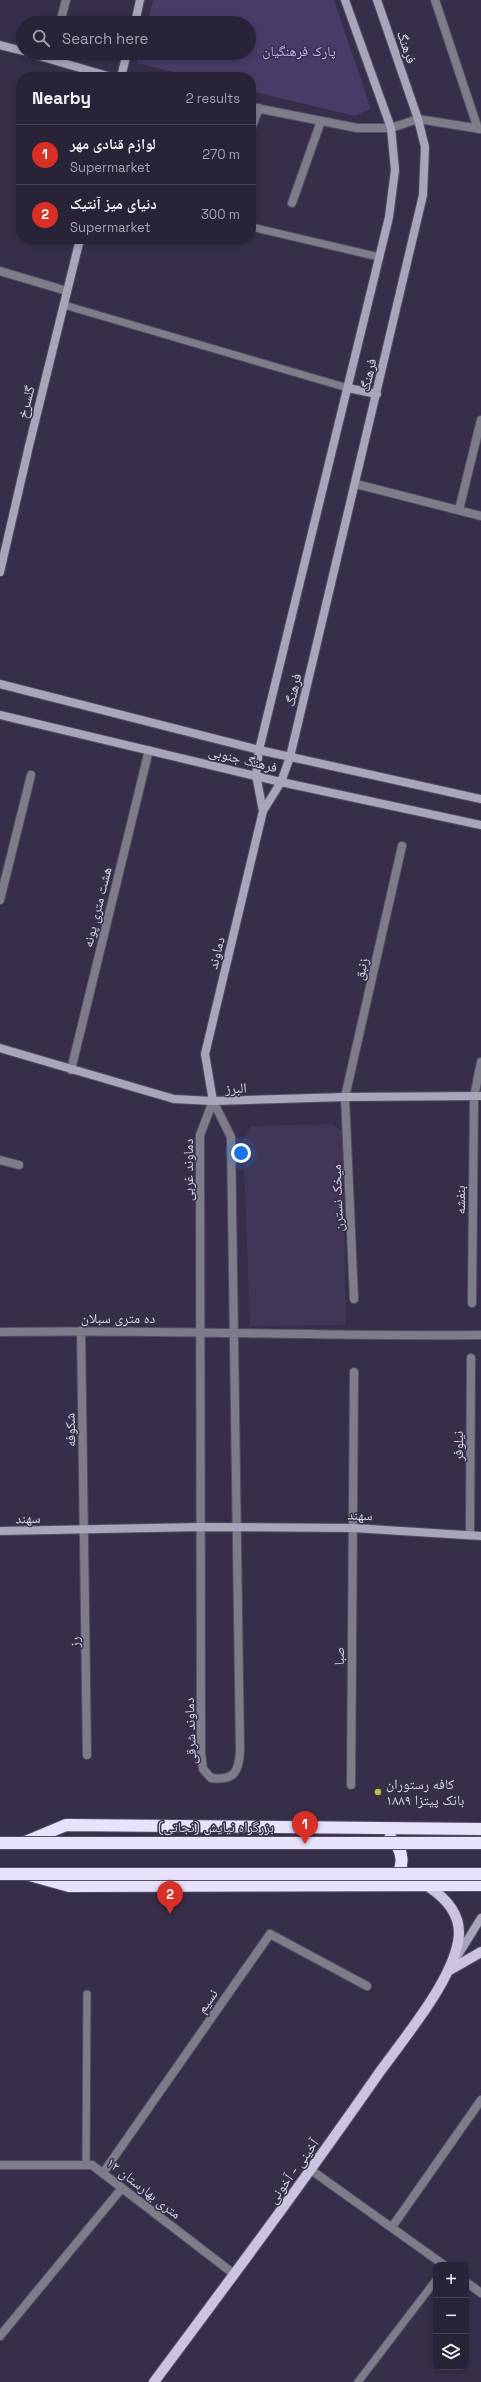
<!DOCTYPE html>
<meta charset="utf-8">
<style>
body{margin:0;font-family:"Space Grotesk","Noto Naskh Arabic",sans-serif;background:#352f42;color:#f1f3f6}
.controls{position:absolute;right:12px;bottom:12px;display:grid;overflow:hidden;border-radius:8px;box-shadow:0 2px 6px #0003}
.controls button{width:36px;height:36px;display:grid;place-items:center;padding:0;border:0;border-bottom:1px solid #454052;background:#292337;color:#f1f3f6;font:20px sans-serif}
.you{position:absolute;left:241px;top:1153px;width:14px;height:14px;margin:-10px;border:3px solid #fff;border-radius:50%;background:#1a73e8;box-shadow:0 0 0 6px #1a73e833}
.badge{display:grid;place-items:center;width:26px;height:26px;border-radius:50%;background:#d93025;color:#fff;font-size:13px;font-weight:700}
.pin{position:absolute;translate:-50% -33px;filter:drop-shadow(0 1px 2px #0008)}
.pin::after{content:'';position:absolute;top:21px;width:14px;height:12px;background:inherit;clip-path:polygon(0 0,100% 0,50% 100%)}
.list{margin:0;padding:0;list-style:none}
h2{display:flex;justify-content:space-between;align-items:center;height:52px;margin:0;padding:0 16px;font-size:17px}
h2 small{font-size:13px;font-weight:400;color:#a5a4ad}
.list li{display:grid;grid-template-columns:26px 1fr auto;gap:12px;align-items:center;box-sizing:border-box;height:60px;padding:0 16px;border-top:1px solid #454052}
.list b{display:block;font-size:15px;white-space:nowrap}
.list p{margin:0;font-size:13px;white-space:nowrap;color:#a5a4ad}
.list em{font-size:13px;font-style:normal;color:#a5a4ad}
.icon{flex:none;width:22px;height:22px;fill:none;stroke:currentColor;stroke-width:2;stroke-linecap:round;stroke-linejoin:round}
.map{position:relative;flex:none;width:481px;height:2382px;overflow:hidden}
.search{position:absolute;background:#292337;box-shadow:0 2px 6px #0003;left:16px;top:16px;width:240px;height:44px;display:flex;align-items:center;gap:10px;box-sizing:border-box;padding:0 14px;border-radius:22px;color:#a5a4ad;font-size:15px}
.panel{position:absolute;background:#292337;box-shadow:0 2px 6px #0003;left:16px;top:72px;width:240px;height:172px;border-radius:16px}
.map>svg:first-child{display:block}
</style>
<div class="map">
<svg width="481" height="2382" viewBox="0 0 481 2382">
<rect width="100%" height="100%" fill="#372f49"/>
<!-- built -->
<path fill="#403656" d="M333 1124 342 1131 346 1325 250 1326 243 1139 251 1126Z"/>
<!-- green -->
<path fill="#493b67" d="M153 0H334L371 109 355 116 251 91V77H193L137 63 140 53H249V23H147Z"/>
<g fill="none" stroke-linecap="round" stroke-linejoin="round">
<!-- lane casing -->
<g stroke="#544d65" stroke-width="9">
<path id="lane" d="M251 227 379 257
M64 305 348 388
M86 2165 87 1994
M358 2382 436 2280"/>
</g>
<!-- street casing -->
<g stroke="#544d65" stroke-width="10">
<path id="street" d="M435 0 478 129
M60 23 66 0
M251 107 357 128H391L418 119 481 129
M251 129 259 108
M292 203 321 121
M0 271 67 291
M356 484 481 516
M459 510 481 420
M0 900 31 775
M71 1070 149 750
M213 1101 231 1137 240 1751C239 1772 234 1781 211 1778L203 1769 201 1753 200 1135Z
M0 1160 19 1165
M354 1299 345 1097 402 846
M472 1303 474 1097 481 1062
M81 1331 87 1755
M0 1332C160 1329 321 1337 481 1335
M470 1534 471 1358
M351 1785 354 1372
M0 2165H92L234 2274
M311 2170 444 2265
M103 2173 270 1934 367 1986
M392 2227 481 2100
M466 2282 481 2293
M0 2336 122 2188"/>
</g>
<!-- secondary casing -->
<g stroke="#544d65" stroke-width="10">
<path id="secondary" d="M135 23 140 0
M0 45 23 51
M29 53 111 77
M121 77 127 53
M348 388 377 394
M0 572 29 446 80 239
M0 684 259 750 481 799
M0 715 281 782 481 825
M263 811 256 775 259 750 389 217 395 170 391 128 345 0
M0 1048 174 1099 213 1101 345 1097 481 1096
M213 1101 205 1054 263 811 281 782 290 757 423 195 425 147 418 119 377 0
M0 1531 201 1527 353 1528 481 1536
M455 1960 481 1918"/>
</g>
<!-- primary casing -->
<g stroke="#544d65" stroke-width="12">
<path id="primary" d="M448 1971 481 1952
M154 2382C230 2280 306 2178 379 2073 404 2038 450 1984 458 1942 463 1917 447 1899 429 1887"/>
</g>
<!-- highway casing -->
<g stroke="#544d65" stroke-width="14">
<path id="highway" d="M390 1838C404 1849 406 1868 392 1880
M0 1843H23L66 1825 481 1829
M0 1874H26L69 1886 481 1885"/>
</g>
<!-- lane -->
<use href="#lane" stroke="#7f7c8a" stroke-width="7"/>
<!-- street -->
<use href="#street" stroke="#7f7c8a" stroke-width="8"/>
<!-- secondary -->
<use href="#secondary" stroke="#aaa4ba" stroke-width="8"/>
<!-- primary -->
<use href="#primary" stroke="#cbc3e0" stroke-width="10"/>
<!-- highway -->
<use href="#highway" stroke="#e8e1fc" stroke-width="12"/>
<!-- highway-bridge casing -->
<g stroke="#544d65" stroke-width="14" stroke-linecap="butt">
<path id="highway-bridge" d="M23 1843H481
M26 1874H481"/>
</g>
<!-- highway-bridge -->
<use href="#highway-bridge" stroke="#e8e1fc" stroke-width="12"/>
</g>
<!-- markers -->
<circle fill="#bfbe41" stroke="#372f49" stroke-width="1.5" cx="378" cy="1792" r="4"/>
<g text-anchor="middle" dominant-baseline="central" stroke-width="3" stroke-linejoin="round" paint-order="stroke">
<!-- street labels -->
<g font-size="14" fill="#d8d4e5" stroke="#372f49">
<text transform="translate(407 47) rotate(71)">فرهنگ</text>
<text transform="translate(368 375) rotate(-77)">فرهنگ</text>
<text transform="translate(26 402) rotate(-76)">گلسرخ</text>
<text transform="translate(293 690) rotate(-77)">فرهنگ</text>
<text transform="translate(243 759) rotate(14)">فرهنگ جنوبی</text>
<text transform="translate(97 907) rotate(-76)">هشت متری پونه</text>
<text transform="translate(216 953) rotate(-76)">دماوند</text>
<text transform="translate(361 969) rotate(-77)">زنبق</text>
<text transform="translate(236 1088) rotate(-2)">البرز</text>
<text transform="translate(188 1170) rotate(-90)">دماوند غربی</text>
<text transform="translate(337 1198) rotate(-92)">میخک نسترن</text>
<text transform="translate(460 1200) rotate(-90)">بنفشه</text>
<text x="118" y="1318">ده متری سبلان</text>
<text transform="translate(70 1430) rotate(-91)">شکوفه</text>
<text transform="translate(458 1446) rotate(-90)">نیلوفر</text>
<text transform="translate(360 1515) rotate(2)">سهند</text>
<text transform="translate(28 1518) rotate(-2)">سهند</text>
<text transform="translate(74 1642) rotate(-90)">رز</text>
<text transform="translate(339 1656) rotate(-90)">صبا</text>
<text transform="translate(190 1731) rotate(-92)">دماوند شرقی</text>
<text x="216" y="1827">بزرگراه نیایش (نجاتی)</text>
<text transform="translate(207 2001) rotate(-55)">نسیم</text>
<text transform="translate(293 2171) rotate(-54)">آخینی - آخونی</text>
<text transform="translate(144 2188) rotate(38)">۱۲ متری بهارستان</text>
</g>
<!-- park labels -->
<g font-size="14" fill="#c8b2fb" stroke="#372f49">
<text x="299" y="51">پارک فرهنگیان</text>
</g>
<!-- poi labels -->
<g font-size="14" fill="#d8d4e5" stroke="#372f49" text-anchor="start">
<text x="386" y="1784">کافه رستوران<tspan x="386" dy="16">بانک پیتزا ۱۸۸۹</tspan></text>
</g>
</g>
</svg>
<div class="controls">
<button>+</button>
<button>−</button>
<button><svg class="icon" aria-label="layers" viewBox="0 0 24 24"><path d="M12 4l9 5-9 5-9-5zM3 14l9 5 9-5"/></svg></button>
</div>
<div class="you"></div>
<div class="pin badge" style="left:305px;top:1844px">1</div>
<div class="pin badge" style="left:170px;top:1914px">2</div>
<div class="search"><svg class="icon" aria-label="search" viewBox="0 0 24 24"><circle cx="10" cy="10" r="6"/><path d="M15 15l6 6"/></svg>Search here</div>
<section class="panel">
<h2>Nearby<small>2 results</small></h2>
<ul class="list">
<li><span class="badge">1</span><div><b>لوازم قنادی مهر</b><p>Supermarket</p></div><em>270 m</em></li>
<li><span class="badge">2</span><div><b>دنیای میز آنتیک</b><p>Supermarket</p></div><em>300 m</em></li>
</ul>
</section>
</div>
